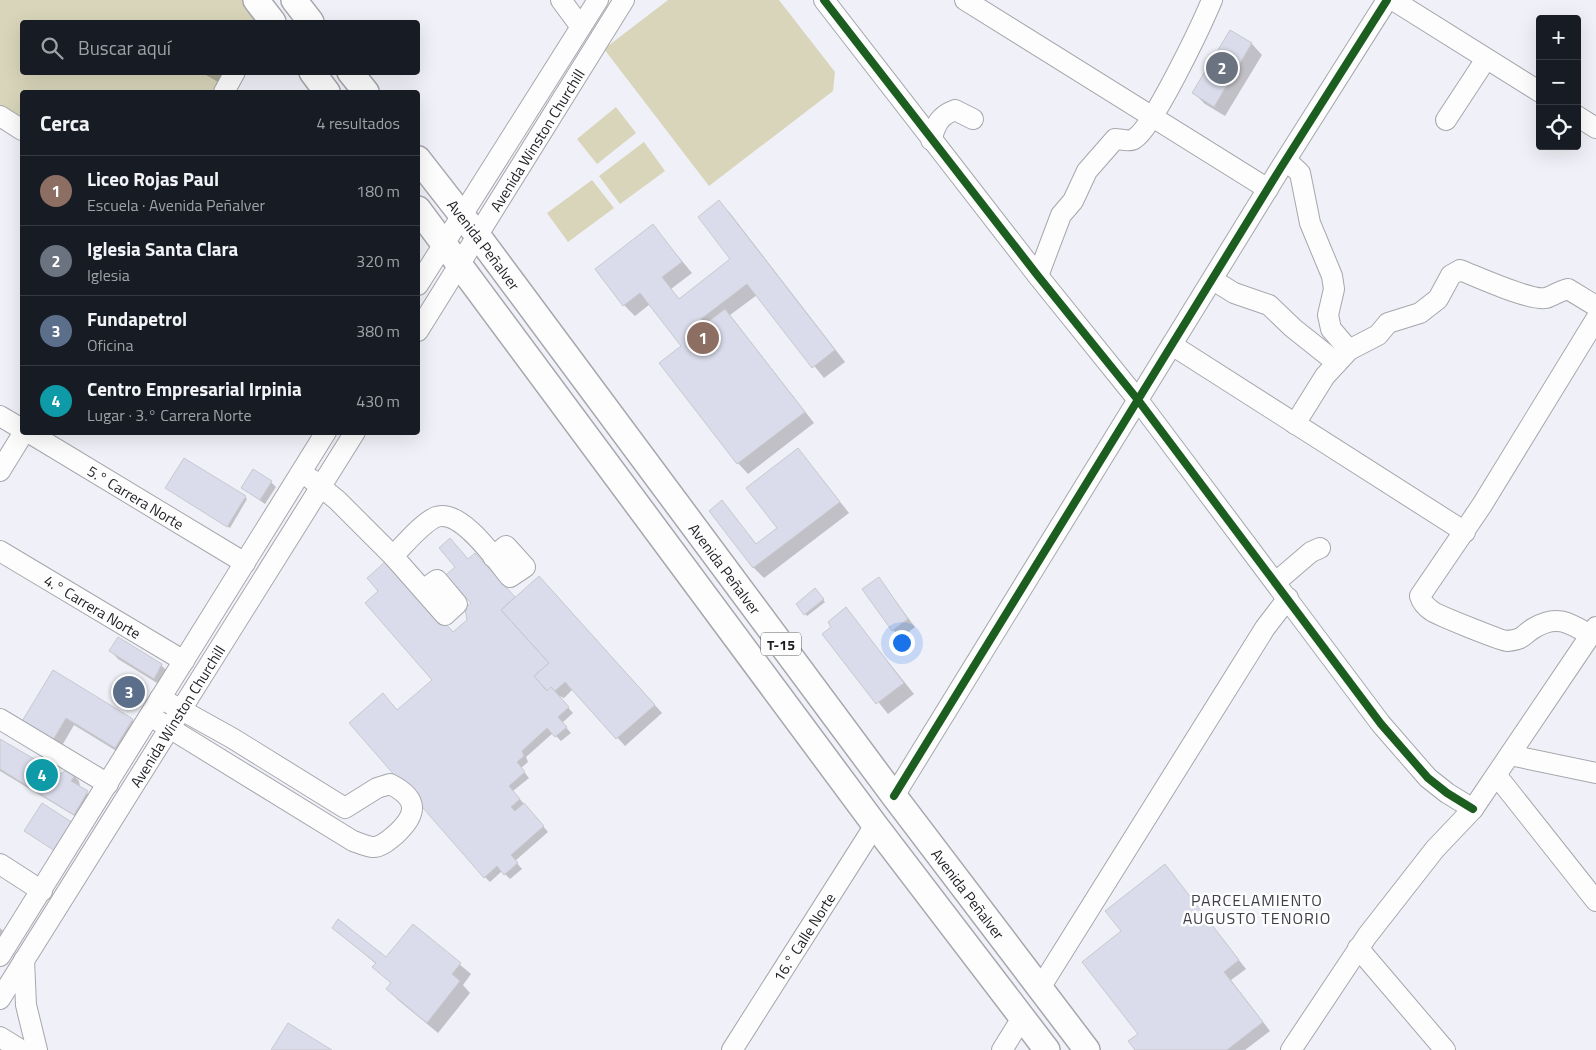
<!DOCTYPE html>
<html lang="es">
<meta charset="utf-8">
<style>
body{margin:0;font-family:"Titillium Web",sans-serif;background:#20242c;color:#f1f3f6}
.controls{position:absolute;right:15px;top:15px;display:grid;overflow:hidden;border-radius:5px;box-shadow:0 5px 20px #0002}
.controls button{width:45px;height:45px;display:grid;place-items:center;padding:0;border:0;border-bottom:1px solid #363941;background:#171b24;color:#f1f3f6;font:25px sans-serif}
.you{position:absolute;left:901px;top:642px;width:18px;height:18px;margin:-12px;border:4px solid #fff;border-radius:50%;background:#1a73e8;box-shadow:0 0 0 8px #1a73e833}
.badge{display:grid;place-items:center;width:32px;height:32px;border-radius:50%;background:#67676d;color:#fff;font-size:16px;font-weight:700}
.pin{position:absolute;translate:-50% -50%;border:2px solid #fff;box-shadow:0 1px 5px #0006}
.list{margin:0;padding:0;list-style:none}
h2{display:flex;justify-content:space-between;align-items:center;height:65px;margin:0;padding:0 20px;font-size:21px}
h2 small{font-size:16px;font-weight:400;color:#9ea1a6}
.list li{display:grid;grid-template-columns:32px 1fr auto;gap:15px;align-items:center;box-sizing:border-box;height:70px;padding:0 20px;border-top:1px solid #363941}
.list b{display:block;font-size:19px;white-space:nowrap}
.list p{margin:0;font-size:16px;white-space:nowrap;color:#9ea1a6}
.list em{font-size:16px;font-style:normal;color:#9ea1a6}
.icon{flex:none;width:28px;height:28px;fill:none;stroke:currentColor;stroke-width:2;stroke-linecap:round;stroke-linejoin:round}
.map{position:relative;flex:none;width:1596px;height:1050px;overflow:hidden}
.search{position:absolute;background:#171b24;box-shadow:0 5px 20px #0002;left:20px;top:20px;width:400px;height:55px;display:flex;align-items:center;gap:12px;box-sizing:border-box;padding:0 18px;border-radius:5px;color:#9ea1a6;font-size:19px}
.panel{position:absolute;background:#171b24;box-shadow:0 5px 20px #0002;left:20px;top:90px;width:400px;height:345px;border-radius:5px}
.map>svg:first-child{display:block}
</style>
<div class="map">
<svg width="1596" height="1050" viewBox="0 0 1596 1050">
<rect width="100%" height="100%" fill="#f0f1f8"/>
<!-- green -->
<path fill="#d8d5ba" d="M0 0H245L259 19 257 22H22V72L227 73 216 92H22V120L0 106Z
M668 0H779L835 72 833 91 709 186 604 49Z
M616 107 636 133 597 164 577 139Z
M644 142 665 171 620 204 599 176Z
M592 180 614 208 568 242 547 213Z"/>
<!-- shadow -->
<path fill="#0003" d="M1231 32 1252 44 1262 55 1225 116 1205 104 1194 93Z
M201 72H229L220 86 216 84 218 82Z
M719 202 730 213 845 362 824 378 757 295 730 315 814 423 748 474 738 463 683 346 650 304 635 316 624 305 653 226 692 273 671 289 680 300 732 259Z
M798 449 849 513 764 578 754 568 722 502 757 545 779 529Z
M271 482 276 487 265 504 242 488Z
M169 490 245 497 247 499 230 528Z
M480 559 515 599 547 585 662 713 625 746 573 689 564 698 557 695 573 713 562 723 571 733 561 741 553 733 526 757 528 762 521 768 529 778 513 791 548 832 515 861 522 869 510 879 502 871 490 882 485 877 398 712 434 680 454 634 468 621 472 603 469 560Z
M879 579 915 627 901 638 893 630Z
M815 590 825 602 807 616 797 604Z
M846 609 914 694 888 714 824 634 833 627Z
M118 638 161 665 169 673 162 686 118 659 111 651Z
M54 672 132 720 140 728 123 755 74 725 60 749 31 731Z
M0 740 60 776 63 772 71 773 79 781 80 787 95 800 83 821 0 771Z
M1165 866 1246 969 1231 980 1270 1031 1245 1050H1136L1140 1034 1123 932Z
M413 925 471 974 463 985 470 993 438 1033 398 1000 388 989 392 984 374 967 376 964 333 927 386 959Z
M0 928 9 936 0 951Z"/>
<!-- building -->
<path fill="#dadceb" stroke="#c8c8ce" d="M1230 30 1252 43 1214 107 1192 93Z
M719 200 835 350 812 368 747 284 701 319 705 324 725 309 805 412 737 464 659 363 681 346 640 293 623 306 595 269 653 224 682 262 662 277 679 299 730 259 698 217Z
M798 448 840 502 753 568 709 511 722 500 756 544 777 528 746 488Z
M184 458 246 496 227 527 165 488Z
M253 469 272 481 260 500 241 488Z
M450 538 468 559 475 553 515 597 501 610 549 663 534 676 547 691 551 687 569 707 558 717 567 727 555 737 547 728 522 751 524 756 517 762 525 772 509 786 520 799 511 807 515 811 524 803 544 826 511 855 518 863 504 875 497 866 484 878 349 723 383 693 397 710 432 680 365 603 378 591 367 578 385 562 397 576 401 573 453 632 467 620 465 608 471 603 446 575 455 567 439 548Z
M539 576 655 705 616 739 565 682 555 691 551 687 547 691 534 676 549 663 501 610Z
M879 577 908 619 892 631 862 589Z
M815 588 824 599 804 615 796 604Z
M846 607 904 683 876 704 822 634 831 627 828 622Z
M118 637 162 664 154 679 109 651Z
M53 670 133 719 115 748 66 718 52 742 21 723Z
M0 739 60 774 67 770 72 772 74 777 71 781 88 791 74 815 0 769Z
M42 803 73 823 55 851 24 831Z
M1165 864 1239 960 1224 972 1263 1022 1227 1050H1135L1128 1041 1138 1034 1082 962 1121 931 1105 911Z
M338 919 386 957 413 924 461 963 452 974 460 981 427 1023 386 989 391 983 372 967 376 963 332 928Z
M288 1023 332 1050H271Z"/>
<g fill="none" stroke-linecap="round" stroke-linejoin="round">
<!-- minor casing -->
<g stroke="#a6a7ac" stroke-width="22">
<g id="minor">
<path d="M561 0 581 27"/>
<path d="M824 0 1038 276 1138 400 1381 724 1428 778 1447 793 1473 809"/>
<path d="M965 0 1268 189"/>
<path d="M1393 0 1540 92"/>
<path d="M224 92 235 72"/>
<path d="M0 116 22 130"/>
<path d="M1577 116 1596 128"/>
<path d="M1446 120 1486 59"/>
<path d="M931 140C936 124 939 116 955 110L973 119"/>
<path d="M1286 160 1300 173 1310 223 1332 276 1334 289 1328 315 1331 329 1349 350"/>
<path d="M1038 276 1061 215 1073 201 1087 171 1115 139C1121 139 1129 142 1134 139 1153 128 1202 24 1212 0"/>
<path d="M1213 280 1234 293 1269 305 1293 328 1337 363"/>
<path d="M418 285 598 0"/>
<path id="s1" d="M418 331 624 0"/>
<path d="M1172 345 1465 532"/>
<path d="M0 416 22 429"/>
<path d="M1295 424 1325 376 1349 350 1378 335 1388 323 1420 313 1438 299 1451 275 1460 270C1478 277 1530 301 1546 298 1553 296 1559 291 1568 289L1596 306"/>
<path id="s2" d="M28 432 245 563"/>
<path d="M0 471 24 432"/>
<path d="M311 479 337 500 393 556 445 615 457 604 437 580 423 590"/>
<path id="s3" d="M0 551 184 661"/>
<path d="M393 556C404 545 422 523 436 517 461 508 496 560 510 577L525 567 506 546 493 557"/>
<path d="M1276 582 1311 552 1320 548"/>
<path d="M1590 635C1570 623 1557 614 1534 628 1521 636 1525 639 1507 641 1502 641 1437 615 1432 611 1426 607 1422 603 1420 596L1482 505 1596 319"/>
<path d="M150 716 353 841C359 843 366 846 372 847 380 848 389 840 395 835 417 815 420 799 390 784L377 788 345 808 232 738 160 698"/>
<path d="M0 719 108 784"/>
<path d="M1510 755 1596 773"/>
<path d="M1497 776 1596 901"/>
<path d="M894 796 1280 169 1387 0"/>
<path d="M0 864 42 891"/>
<path d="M1358 948 1445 1050"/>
<path d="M0 956 326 432"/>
<path d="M24 960 26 1005 37 1050"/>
<path d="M1040 988 1265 628 1288 598"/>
<path id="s4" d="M0 999 355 432"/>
<path d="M0 1037 21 1050"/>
<path id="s5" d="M732 1050 875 825"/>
<path d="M1002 1050 1022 1018"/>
<path d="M1291 1050 1367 936 1435 849 1473 809 1596 627"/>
</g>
</g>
<!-- major casing -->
<g stroke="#a6a7ac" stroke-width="28">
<g id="major">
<path d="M256 0 273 22"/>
<path d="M294 0 311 22"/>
<path d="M312 72 327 92"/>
<path d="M350 72 366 92"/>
<path id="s6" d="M418 159 478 236 894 796 1087 1050"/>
<path d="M418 209 875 825 1047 1050"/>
</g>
</g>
<!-- minor -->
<use href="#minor" stroke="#fdfdfe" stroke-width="20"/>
<!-- major -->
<use href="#major" stroke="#fdfdfe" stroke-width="25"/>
<!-- cycleway casing -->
<g stroke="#fdfdfd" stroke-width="11">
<path id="cycleway" d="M824 0 1038 276 1138 400 1381 724 1428 778 1447 793 1473 809
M894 796 1280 169 1387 0"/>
</g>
<!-- cycleway -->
<use href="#cycleway" stroke="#1b5e20" stroke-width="8"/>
</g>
<g text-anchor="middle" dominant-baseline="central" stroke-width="5" stroke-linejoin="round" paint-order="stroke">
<!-- shield labels -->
<rect fill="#fdfdfd" stroke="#606064" stroke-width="1" x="761" y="632.5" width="40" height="23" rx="4"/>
<g font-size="14" font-weight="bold" fill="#1d1d22">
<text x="781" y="644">T-15</text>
</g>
<!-- street labels -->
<g font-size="15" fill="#1d1d22" stroke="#fdfdfd">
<text stroke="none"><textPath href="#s1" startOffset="225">Avenida Winston Churchill</textPath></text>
<text stroke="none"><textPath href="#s6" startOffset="108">Avenida Peñalver</textPath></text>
<text stroke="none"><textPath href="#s2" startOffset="126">5.° Carrera Norte</textPath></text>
<text stroke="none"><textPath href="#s6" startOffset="512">Avenida Peñalver</textPath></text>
<text stroke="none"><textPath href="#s3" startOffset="108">4.° Carrera Norte</textPath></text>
<text stroke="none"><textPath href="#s4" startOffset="334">Avenida Winston Churchill</textPath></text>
<text stroke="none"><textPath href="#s6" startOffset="918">Avenida Peñalver</textPath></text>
<text stroke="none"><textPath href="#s5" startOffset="134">16.° Calle Norte</textPath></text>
</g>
<!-- neighbourhood labels -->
<g font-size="16" letter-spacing="1" fill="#3e3f49" stroke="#fdfdfd">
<text x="1257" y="900">PARCELAMIENTO<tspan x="1257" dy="18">AUGUSTO TENORIO</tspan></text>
</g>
</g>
</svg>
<div class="controls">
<button>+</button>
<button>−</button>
<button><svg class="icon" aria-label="locate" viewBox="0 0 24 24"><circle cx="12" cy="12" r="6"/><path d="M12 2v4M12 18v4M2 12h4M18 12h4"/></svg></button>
</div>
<div class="you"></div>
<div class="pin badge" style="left:703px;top:338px;background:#8d6e63">1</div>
<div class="pin badge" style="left:1222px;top:68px;background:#6b7280">2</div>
<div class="pin badge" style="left:129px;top:692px;background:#5c6f8a">3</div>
<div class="pin badge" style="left:42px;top:775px;background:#0f9aa8">4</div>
<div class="search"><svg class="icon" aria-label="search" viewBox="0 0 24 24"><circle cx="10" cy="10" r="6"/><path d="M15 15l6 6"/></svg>Buscar aquí</div>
<section class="panel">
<h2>Cerca<small>4 resultados</small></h2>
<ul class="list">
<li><span class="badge" style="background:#8d6e63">1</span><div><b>Liceo Rojas Paul</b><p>Escuela · Avenida Peñalver</p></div><em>180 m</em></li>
<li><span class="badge" style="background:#6b7280">2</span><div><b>Iglesia Santa Clara</b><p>Iglesia</p></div><em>320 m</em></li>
<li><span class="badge" style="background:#5c6f8a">3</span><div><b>Fundapetrol</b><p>Oficina</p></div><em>380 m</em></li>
<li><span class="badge" style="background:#0f9aa8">4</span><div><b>Centro Empresarial Irpinia</b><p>Lugar · 3.° Carrera Norte</p></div><em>430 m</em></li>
</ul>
</section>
</div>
